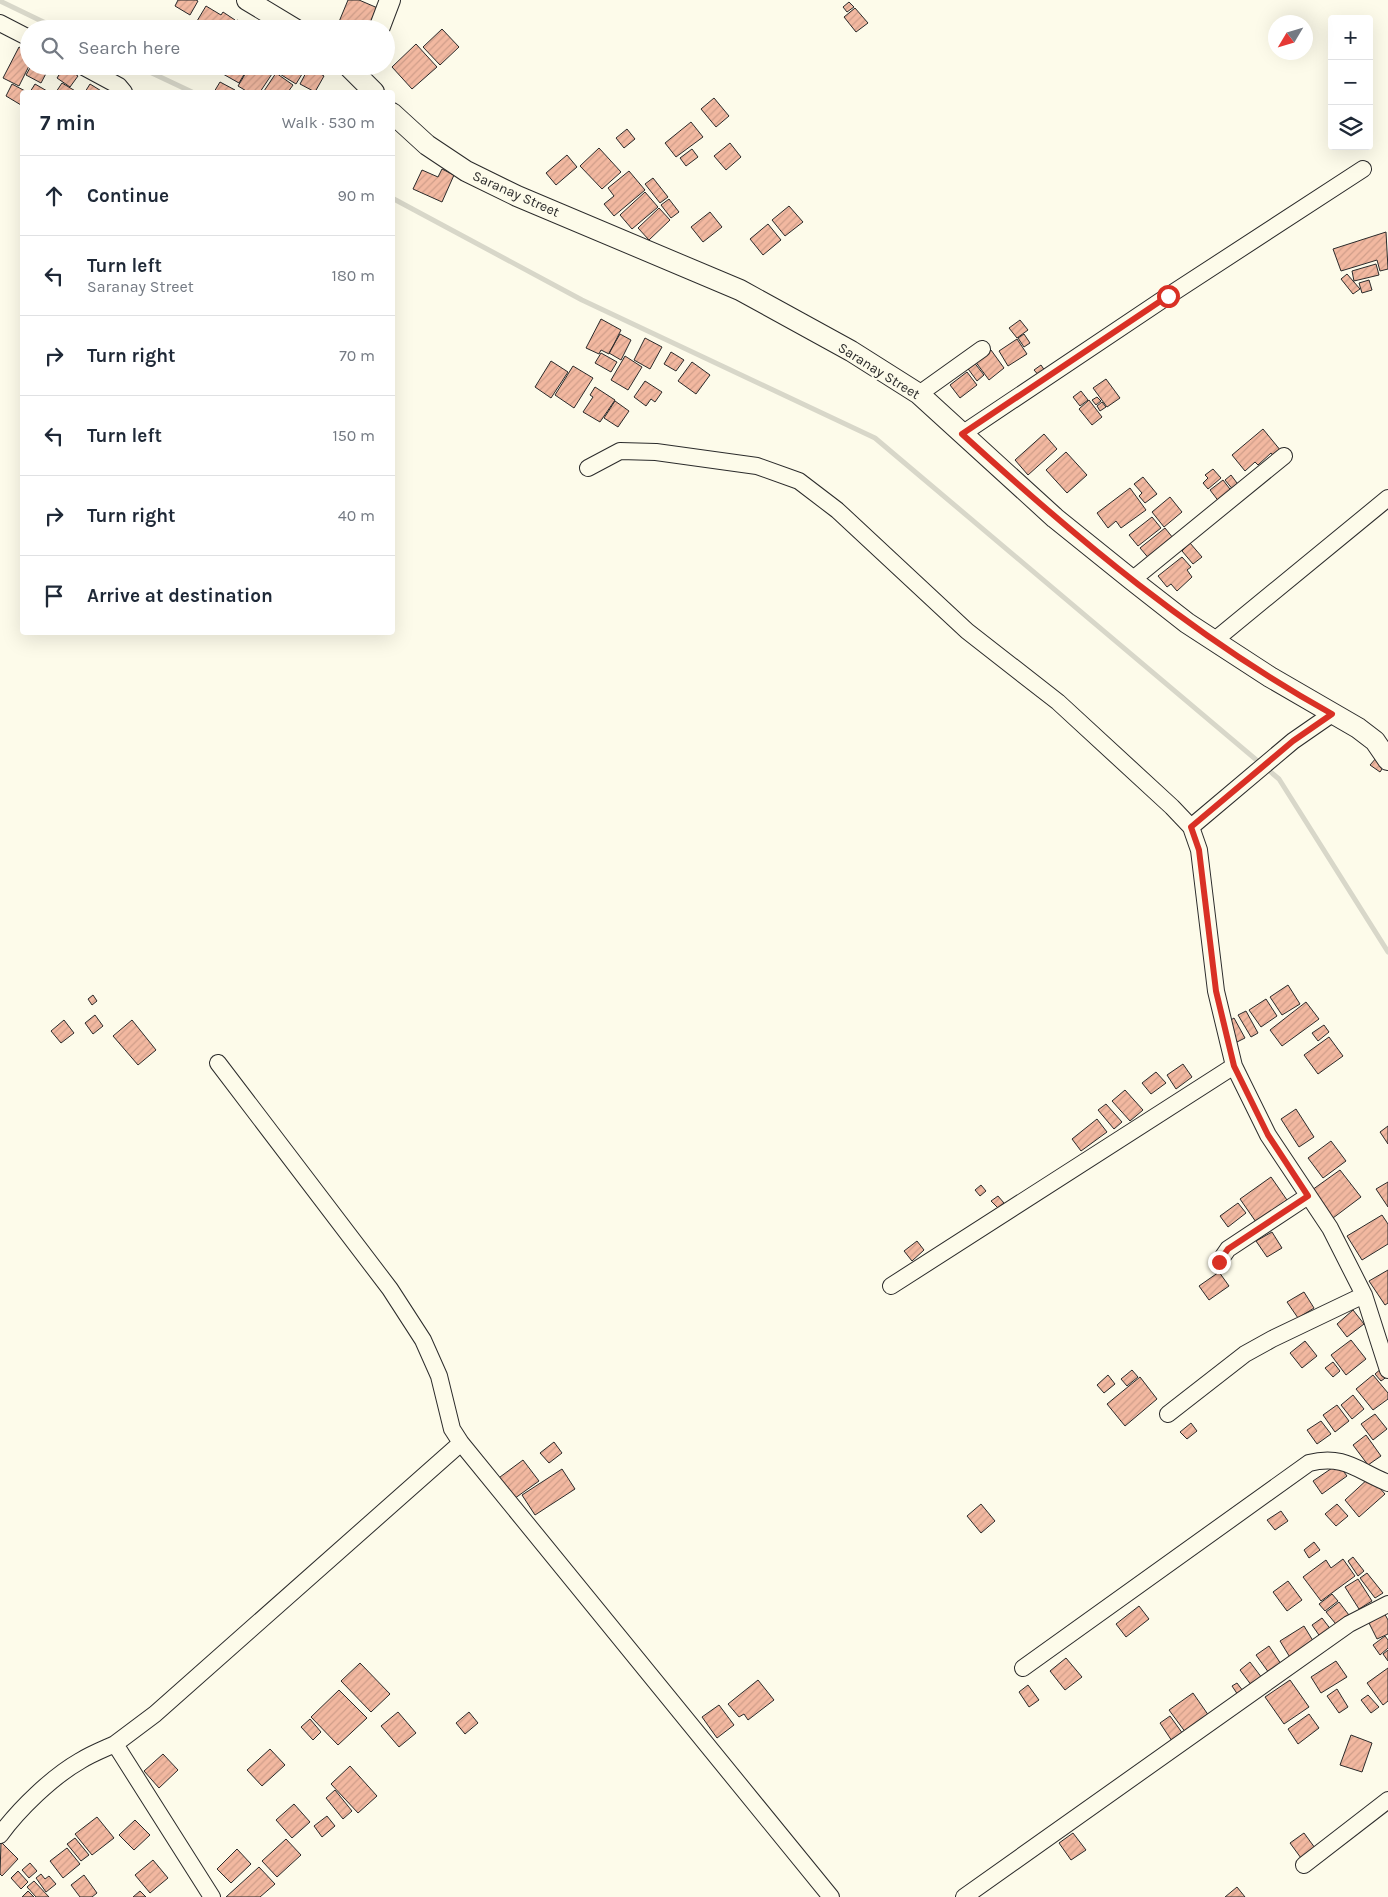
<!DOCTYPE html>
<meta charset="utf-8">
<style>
body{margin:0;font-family:Karla,sans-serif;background:#f2f2f3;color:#1f2937}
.controls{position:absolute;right:15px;top:15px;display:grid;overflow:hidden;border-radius:5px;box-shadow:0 5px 20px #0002}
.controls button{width:45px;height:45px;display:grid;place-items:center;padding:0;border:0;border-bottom:1px solid #e0e1e3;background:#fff;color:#1f2937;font:25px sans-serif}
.compass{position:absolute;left:1268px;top:15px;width:45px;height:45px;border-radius:50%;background:#fff;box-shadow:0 5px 20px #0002;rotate:232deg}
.stop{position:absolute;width:15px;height:15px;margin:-11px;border:4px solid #d93025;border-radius:50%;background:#fff}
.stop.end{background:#d93025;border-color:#fff;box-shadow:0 1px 5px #0008}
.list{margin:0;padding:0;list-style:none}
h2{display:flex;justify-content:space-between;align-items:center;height:65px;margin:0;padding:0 20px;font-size:21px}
h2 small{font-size:16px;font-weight:400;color:#747a83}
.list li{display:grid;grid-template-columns:32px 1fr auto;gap:15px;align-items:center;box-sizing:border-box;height:80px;padding:0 20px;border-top:1px solid #e0e1e3}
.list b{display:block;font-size:19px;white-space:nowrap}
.list p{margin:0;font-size:16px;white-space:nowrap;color:#747a83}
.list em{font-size:16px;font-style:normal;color:#747a83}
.icon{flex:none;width:28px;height:28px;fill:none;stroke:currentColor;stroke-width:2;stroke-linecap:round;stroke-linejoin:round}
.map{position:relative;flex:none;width:1388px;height:1897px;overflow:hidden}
.search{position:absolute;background:#fff;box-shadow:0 5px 20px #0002;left:20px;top:20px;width:375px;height:55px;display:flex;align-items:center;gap:12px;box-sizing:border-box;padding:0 18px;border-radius:28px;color:#747a83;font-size:19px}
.panel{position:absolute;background:#fff;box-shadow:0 5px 20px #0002;left:20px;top:90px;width:375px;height:545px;border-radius:5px}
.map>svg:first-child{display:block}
</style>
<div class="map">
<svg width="1388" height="1897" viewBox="0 0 1388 1897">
<defs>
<pattern id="building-hatch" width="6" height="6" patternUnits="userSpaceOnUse" patternTransform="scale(1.25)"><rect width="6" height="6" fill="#f2b8a0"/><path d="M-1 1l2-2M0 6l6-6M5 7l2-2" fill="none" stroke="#d09e8a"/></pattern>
</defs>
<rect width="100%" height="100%" fill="#fdfbea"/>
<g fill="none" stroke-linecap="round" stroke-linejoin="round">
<!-- stream -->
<path stroke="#d8d7c9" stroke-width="5" d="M0 1 58 29
M137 66 192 92
M392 198 582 300 875 438 1279 779 1388 952"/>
</g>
<!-- building -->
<path fill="url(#building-hatch)" stroke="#2b2b2b" d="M178 0H196L198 1 190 15 175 6Z
M348 0H359L380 9 372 29H336Z
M849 2 854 7 847 12 843 7Z
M206 6 221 15 223 12 235 20 230 29H209L197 21Z
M855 8 868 23 856 32 844 17Z
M237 20 252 28 251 29H232Z
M193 21 207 29H189Z
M257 22 268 29H253Z
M442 29 459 47 440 65 423 47Z
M416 44 437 67 412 89 392 67Z
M19 47 29 53V66L19 86 3 78Z
M31 66H50L41 83 26 75Z
M228 66H249L239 83 223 74Z
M250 66H260L272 74 260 92H248L238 86Z
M264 66H275L272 71Z
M278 66H307L296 84 275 71Z
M64 67 78 76 70 87 57 78Z
M309 67 324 76 315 92 300 84Z
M276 73 293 85 288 92 264 91Z
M220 82 235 90 234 92H214Z
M62 83 77 92H56Z
M12 84 27 92H22L21 105 6 96Z
M35 84 47 91V92H30Z
M90 84 103 92H85Z
M714 98 729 116 716 127 701 109Z
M691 122 703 137 676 157 665 143Z
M627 129 635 139 624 148 616 138Z
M730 143 741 157 726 170 714 156Z
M599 148 621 172 602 189 580 166Z
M692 149 698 157 686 166 680 158Z
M567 155 577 167 556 185 546 173Z
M442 169 454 175 442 202 413 189 422 170 438 177Z
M629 171 645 190 614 216 604 204 614 196 608 188Z
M653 178 668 197 660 203 645 184Z
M645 192 658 207 632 229 620 215Z
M669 199 679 212 671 218 661 205Z
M789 206 803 222 785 236 772 220Z
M659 208 670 220 649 240 638 228Z
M710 212 722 227 703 242 691 227Z
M768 224 781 240 763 255 750 239Z
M1386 232 1388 269 1380 271 1377 260 1341 271 1333 249Z
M1376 264 1379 275 1354 281 1352 271Z
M1347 274 1360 289 1353 294 1341 279Z
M1369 280 1372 290 1362 293 1359 283Z
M601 319 621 330 609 354 601 350 599 354 586 348Z
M1020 320 1028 330 1017 338 1009 328Z
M620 334 631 340 621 360 609 353Z
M1024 334 1030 343 1024 347 1018 338Z
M645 338 662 347 650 369 634 360Z
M1017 339 1027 354 1008 366 999 351Z
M991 350 1004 368 989 380 975 361Z
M671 352 684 360 676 371 664 364Z
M601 353 617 362 611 372 595 363Z
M625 356 642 367 628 390 611 380Z
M551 361 568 372 551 398 535 387Z
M973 361 984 375 977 381 966 366Z
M692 362 710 375 696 394 678 381Z
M1041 365 1047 374 1041 378 1034 370Z
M573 366 593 378 574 408 555 395Z
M967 372 977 385 960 398 950 385Z
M1106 379 1120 398 1107 407 1093 388Z
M645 381 662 392 655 402 651 399 646 406 634 397Z
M595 387 615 400 600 422 583 412 593 397 590 395Z
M1081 391 1088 400 1080 406 1073 397Z
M1097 397 1101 401 1096 405 1092 400Z
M1089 400 1102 417 1092 425 1079 409Z
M615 401 629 411 618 427 604 418Z
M1102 402 1106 407 1100 411 1097 406Z
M1263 429 1281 451 1274 457 1271 453 1258 465 1255 462 1245 471 1232 455Z
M1044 434 1057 449 1028 475 1015 460Z
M1066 452 1087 475 1067 493 1046 470Z
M1213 469 1221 478 1208 489 1203 483 1208 478 1205 475Z
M1231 475 1240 487 1234 491 1225 480Z
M1143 477 1157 494 1145 503 1139 496 1142 493 1134 484Z
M1223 480 1233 493 1220 503 1210 490Z
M1130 488 1146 510 1121 528 1116 521 1108 528 1097 513Z
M1170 497 1182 512 1164 527 1152 512Z
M1152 517 1161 528 1138 546 1129 535Z
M1165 528 1173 538 1151 561 1140 548Z
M1190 543 1202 557 1193 564 1182 551Z
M1182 557 1191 567 1187 570 1192 577 1177 591 1171 584 1167 587 1158 576Z
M1377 757 1386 763 1380 772 1370 765Z
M1288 985 1300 1004 1282 1015 1270 997Z
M93 995 97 1001 92 1005 88 999Z
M1266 999 1277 1016 1261 1027 1249 1010Z
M1306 1002 1319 1019 1282 1046 1270 1030Z
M1246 1011 1258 1033 1251 1037 1238 1015Z
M95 1015 103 1026 93 1034 85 1023Z
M1234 1018 1245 1038 1237 1042 1226 1023Z
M64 1020 74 1033 61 1043 51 1031Z
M132 1020 156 1050 138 1065 113 1036Z
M1324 1025 1329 1032 1318 1041 1312 1033Z
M1329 1037 1343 1056 1318 1074 1304 1055Z
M1183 1064 1192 1077 1176 1089 1167 1075Z
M1156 1072 1166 1083 1151 1094 1142 1083Z
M1125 1090 1143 1110 1130 1121 1112 1101Z
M1106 1104 1122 1122 1114 1129 1098 1110Z
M1296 1109 1314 1137 1299 1147 1281 1119Z
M1097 1119 1107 1132 1081 1151 1072 1139Z
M1388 1126V1144L1380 1132Z
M1331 1141 1346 1161 1323 1178 1308 1158Z
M1340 1170 1361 1197 1333 1218 1312 1190Z
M1271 1177 1287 1200 1256 1222 1240 1199Z
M1388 1182V1207L1376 1189Z
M981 1185 986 1191 980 1196 975 1190Z
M998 1196 1004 1203 998 1208 991 1201Z
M1238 1203 1246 1213 1228 1227 1220 1216Z
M1382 1215 1388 1224V1244L1362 1260 1347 1236Z
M1272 1232 1282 1248 1267 1257 1256 1241Z
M917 1241 924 1250 912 1261 904 1251Z
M1388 1270V1303L1385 1305 1369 1281Z
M1219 1272 1229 1286 1209 1300 1199 1286Z
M1304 1292 1314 1308 1298 1318 1287 1302Z
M1353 1310 1364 1324 1347 1337 1337 1324Z
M1351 1340 1366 1359 1346 1375 1331 1355Z
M1305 1341 1317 1356 1302 1368 1290 1353Z
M1333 1362 1340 1371 1333 1377 1325 1368Z
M1382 1368 1388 1376 1381 1381 1375 1374Z
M1132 1370 1138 1377 1127 1386 1121 1379Z
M1108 1375 1115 1384 1104 1393 1097 1385Z
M1373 1375 1388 1393V1399L1373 1410 1356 1389Z
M1140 1377 1157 1399 1125 1426 1107 1404Z
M1353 1395 1364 1409 1352 1419 1341 1405Z
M1337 1405 1349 1421 1335 1432 1323 1415Z
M1375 1414 1387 1429 1373 1440 1361 1424Z
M1321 1421 1331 1434 1317 1444 1307 1430Z
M1191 1423 1197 1431 1187 1439 1180 1432Z
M1366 1435 1381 1456 1368 1465 1353 1445Z
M554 1442 562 1453 549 1463 540 1453Z
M523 1460 539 1481 511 1501 496 1480Z
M1338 1464 1347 1476 1322 1494 1313 1481Z
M562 1469 575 1489 535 1515 522 1495Z
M1370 1477 1385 1494 1359 1517 1345 1500Z
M981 1504 995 1521 981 1533 967 1516Z
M1337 1504 1348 1516 1336 1526 1325 1514Z
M1281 1511 1288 1521 1275 1530 1267 1520Z
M1314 1542 1320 1550 1309 1558 1304 1550Z
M1353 1557 1364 1571 1358 1576 1348 1561Z
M1343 1559 1355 1576 1321 1601 1303 1577 1326 1560 1331 1568Z
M1367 1573 1383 1593 1375 1598 1360 1578Z
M1358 1579 1372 1601 1359 1609 1345 1587Z
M1288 1581 1302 1600 1287 1611 1273 1592Z
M1332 1594 1338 1601 1325 1611 1319 1604Z
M1339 1602 1352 1619 1340 1629 1326 1612Z
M1139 1606 1149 1619 1126 1637 1116 1624Z
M1383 1611 1388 1620V1634L1377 1639 1367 1619Z
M1322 1618 1332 1631 1321 1638 1312 1625Z
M1304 1626 1315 1644 1291 1659 1280 1641Z
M1385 1636 1388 1640V1648L1380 1655 1373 1645Z
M1269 1646 1281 1664 1269 1673 1256 1655Z
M1388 1650V1661L1383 1654Z
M1066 1658 1082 1677 1065 1690 1050 1671Z
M1336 1661 1347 1677 1321 1693 1311 1677Z
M1250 1662 1262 1678 1252 1686 1240 1670Z
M360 1663 390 1694 371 1712 341 1681Z
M1388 1668V1701L1383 1705 1367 1683Z
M758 1680 774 1700 748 1720 744 1714 739 1717 728 1704Z
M1290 1680 1309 1707 1284 1724 1265 1697Z
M1237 1683 1243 1691 1238 1695 1232 1686Z
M1028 1685 1039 1700 1029 1707 1019 1692Z
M1337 1689 1348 1707 1339 1713 1327 1696Z
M339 1690 367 1718 338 1745 311 1717Z
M1193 1693 1209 1716 1186 1733 1169 1710Z
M1368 1695 1379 1707 1371 1713 1361 1700Z
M719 1705 734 1725 717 1738 702 1717Z
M398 1712 416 1733 399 1747 381 1726Z
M469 1712 478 1723 465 1734 456 1723Z
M1309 1714 1319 1728 1298 1744 1288 1729Z
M1170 1716 1183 1734 1172 1741 1160 1723Z
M310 1719 321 1732 313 1740 301 1727Z
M1351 1735 1372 1743 1362 1772 1340 1765Z
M270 1749 285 1765 262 1786 247 1770Z
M163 1754 178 1770 159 1788 144 1771Z
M350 1766 377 1796 358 1813 331 1784Z
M335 1790 352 1811 343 1819 326 1798Z
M294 1804 310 1822 292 1838 276 1820Z
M327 1816 335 1826 322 1837 314 1826Z
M97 1817 114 1838 92 1855 75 1834Z
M135 1820 150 1835 134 1850 119 1835Z
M1073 1833 1086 1850 1071 1860 1059 1843Z
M1304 1833 1315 1848 1301 1858 1290 1843Z
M75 1838 89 1855 81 1861 67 1844Z
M286 1839 301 1855 277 1877 262 1861Z
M1 1842 18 1859 2 1876 0 1874Z
M67 1848 80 1864 63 1878 50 1861Z
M237 1849 251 1864 231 1883 217 1869Z
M153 1860 168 1878 150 1893 135 1875Z
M30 1863 37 1871 29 1878 22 1870Z
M259 1867 275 1884 260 1897H226Z
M18 1871 28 1882 21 1889 11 1878Z
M41 1874 45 1879 49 1876 56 1884 46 1892 36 1878Z
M84 1875 97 1893 92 1897H80L71 1885Z
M34 1881 49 1897H36L27 1887Z
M1237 1887 1245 1897H1225Z
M28 1891 34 1897H22Z
M140 1891 146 1897H133Z"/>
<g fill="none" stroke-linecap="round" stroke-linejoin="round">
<!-- minor casing -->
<g stroke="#2b2b2b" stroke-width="18">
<path id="minor" d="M0 23 29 38
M82 66 119 86 124 92
M919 394 982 349
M962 434 1168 296 1363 169
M588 468 620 451 656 452 757 466 799 481 837 510 967 631 1058 702 1172 807 1191 827 1199 850 1216 991 1234 1066 1268 1135 1330 1228 1364 1295 1388 1370
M1132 580 1284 456
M1215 640 1388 498
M1191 827 1293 741 1332 714
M218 1063 390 1289 423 1340 439 1376 452 1429 461 1443 831 1897
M1219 1262 1228 1249 1308 1196
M891 1286 1234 1066
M1168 1414 1245 1354 1272 1339 1364 1295
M1023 1668 1309 1463C1344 1454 1358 1471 1388 1483
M115 1744 155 1714 461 1443
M0 1835C19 1809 52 1777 80 1761 91 1754 104 1749 115 1744L212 1897
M1304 1865 1388 1800
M964 1897 1349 1624 1388 1604"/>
</g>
<!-- tertiary casing -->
<g stroke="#2b2b2b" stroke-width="22">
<path id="tertiary" d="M247 0 295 29
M379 29 390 0
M348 66 374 92
M392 113 427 145 466 171 517 196 740 290 851 351 919 394 1055 518 1132 580 1187 623 1270 677 1358 728 1375 741 1388 760"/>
</g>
<!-- minor -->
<use href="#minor" stroke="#fdfbea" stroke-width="16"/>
<!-- tertiary -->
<use href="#tertiary" stroke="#fdfbea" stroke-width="20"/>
</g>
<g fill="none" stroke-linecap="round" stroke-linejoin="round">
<!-- route -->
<path stroke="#d93025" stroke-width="6" d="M1168 296 962 434C1077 539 1195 638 1332 714L1293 741 1191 827 1199 850 1216 991 1234 1066 1268 1135 1308 1196 1228 1249 1219 1262"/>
</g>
<g text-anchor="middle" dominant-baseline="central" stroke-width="4" stroke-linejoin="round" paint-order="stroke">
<!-- street labels -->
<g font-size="14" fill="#2b2b2b" stroke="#fdfbea">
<text transform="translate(516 194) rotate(24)">Saranay Street</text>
<text transform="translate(879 371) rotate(32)">Saranay Street</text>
</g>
</g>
</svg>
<div class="controls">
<button>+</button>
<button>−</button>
<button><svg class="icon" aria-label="layers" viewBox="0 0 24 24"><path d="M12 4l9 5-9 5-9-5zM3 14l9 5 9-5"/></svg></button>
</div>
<svg class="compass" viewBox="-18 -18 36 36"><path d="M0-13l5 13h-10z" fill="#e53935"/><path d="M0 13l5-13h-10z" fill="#747a83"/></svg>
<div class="stop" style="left:1168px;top:296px"></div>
<div class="stop end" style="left:1219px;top:1262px"></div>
<div class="search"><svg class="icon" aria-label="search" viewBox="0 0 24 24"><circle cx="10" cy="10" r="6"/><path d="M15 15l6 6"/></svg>Search here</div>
<section class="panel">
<h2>7 min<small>Walk · 530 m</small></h2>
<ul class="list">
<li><svg class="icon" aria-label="ahead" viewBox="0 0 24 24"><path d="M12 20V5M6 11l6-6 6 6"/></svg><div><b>Continue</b></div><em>90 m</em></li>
<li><svg class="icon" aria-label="left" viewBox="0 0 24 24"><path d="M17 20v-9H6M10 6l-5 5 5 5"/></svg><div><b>Turn left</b><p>Saranay Street</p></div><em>180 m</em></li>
<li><svg class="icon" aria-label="right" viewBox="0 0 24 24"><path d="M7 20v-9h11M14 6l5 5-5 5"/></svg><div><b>Turn right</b></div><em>70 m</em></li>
<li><svg class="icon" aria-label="left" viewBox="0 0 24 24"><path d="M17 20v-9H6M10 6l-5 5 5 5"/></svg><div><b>Turn left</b></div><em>150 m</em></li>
<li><svg class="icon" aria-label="right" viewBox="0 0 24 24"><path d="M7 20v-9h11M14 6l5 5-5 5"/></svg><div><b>Turn right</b></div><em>40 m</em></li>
<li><svg class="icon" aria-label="arrive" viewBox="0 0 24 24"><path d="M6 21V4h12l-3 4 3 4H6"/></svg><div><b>Arrive at destination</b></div></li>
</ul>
</section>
</div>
